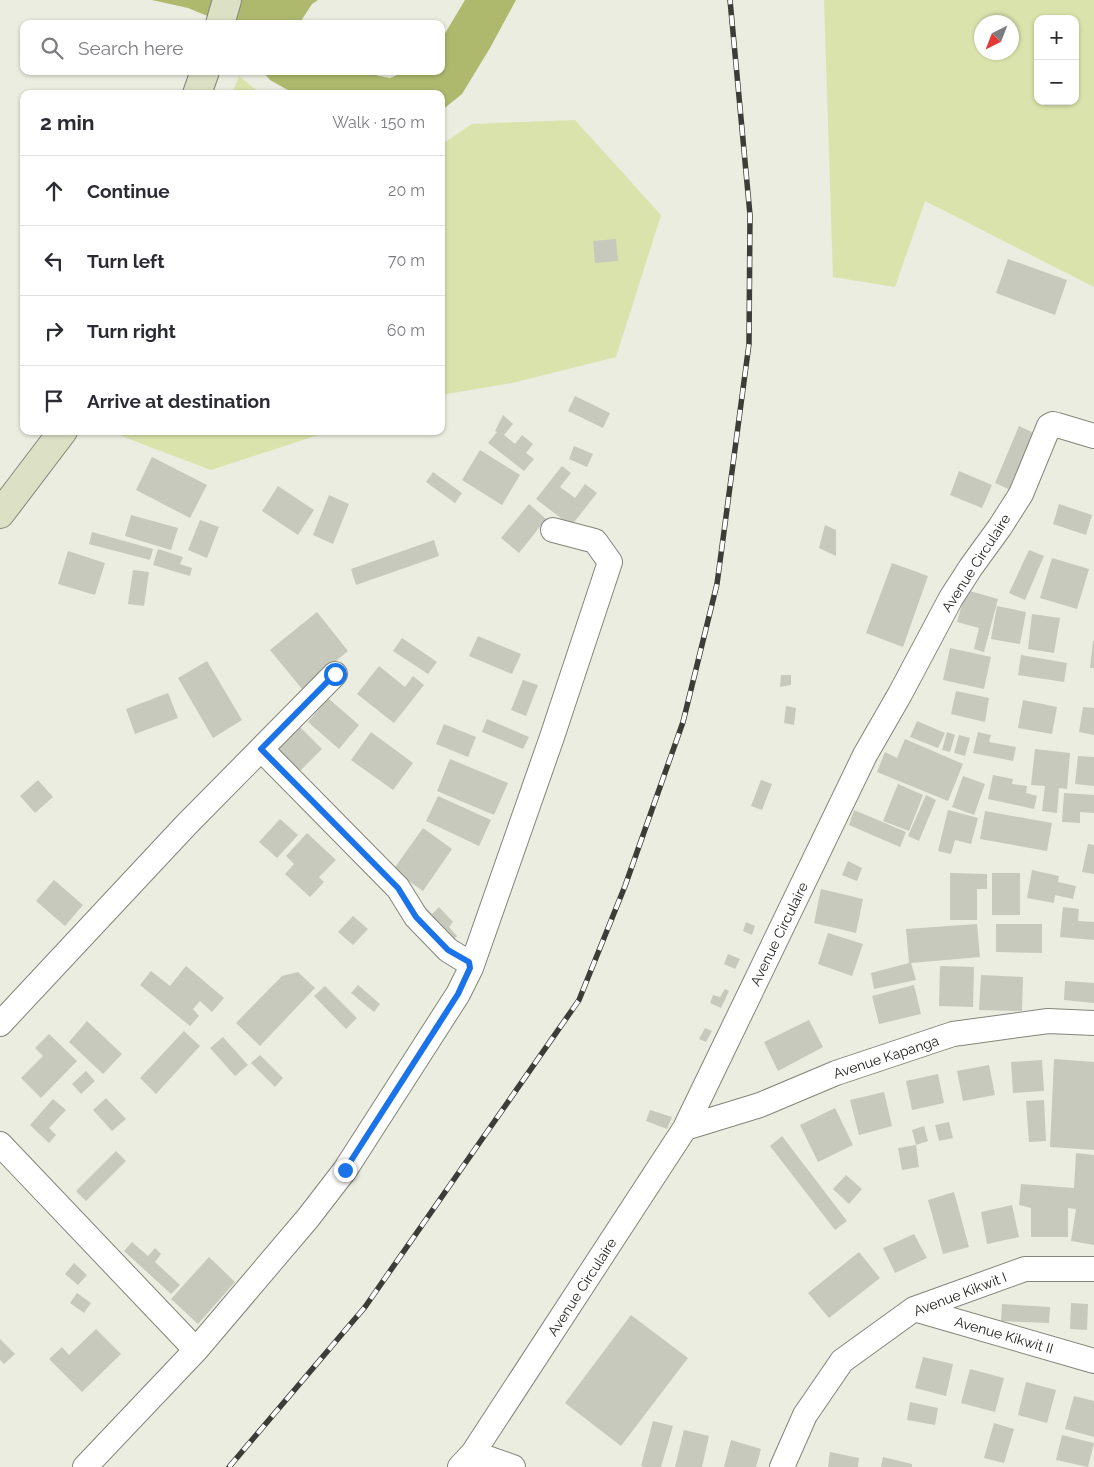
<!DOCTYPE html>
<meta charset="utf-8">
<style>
body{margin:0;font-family:Raleway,sans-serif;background:#f7f7f7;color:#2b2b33}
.controls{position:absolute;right:15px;top:15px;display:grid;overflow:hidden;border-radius:10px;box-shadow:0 1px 4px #0004}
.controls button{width:45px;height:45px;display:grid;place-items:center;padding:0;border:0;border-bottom:1px solid #e1e1e2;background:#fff;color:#2b2b33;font:25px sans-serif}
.compass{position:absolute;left:974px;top:15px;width:45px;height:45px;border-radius:50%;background:#fff;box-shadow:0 1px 4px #0004;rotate:222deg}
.stop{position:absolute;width:15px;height:15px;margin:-11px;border:4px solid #1a73e8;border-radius:50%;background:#fff}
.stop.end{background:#1a73e8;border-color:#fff;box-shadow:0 1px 5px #0008}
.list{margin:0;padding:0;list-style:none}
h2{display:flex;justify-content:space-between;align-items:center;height:65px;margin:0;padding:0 20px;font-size:21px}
h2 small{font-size:16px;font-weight:400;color:#7c7c81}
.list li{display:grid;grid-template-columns:32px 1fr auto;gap:15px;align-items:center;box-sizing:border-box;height:70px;padding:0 20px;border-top:1px solid #e1e1e2}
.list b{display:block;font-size:19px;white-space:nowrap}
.list em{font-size:16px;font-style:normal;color:#7c7c81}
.icon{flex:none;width:28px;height:28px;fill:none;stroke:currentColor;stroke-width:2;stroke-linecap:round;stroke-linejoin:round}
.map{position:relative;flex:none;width:1094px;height:1467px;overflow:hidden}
.search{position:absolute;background:#fff;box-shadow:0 1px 4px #0004;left:20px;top:20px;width:425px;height:55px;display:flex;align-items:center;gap:12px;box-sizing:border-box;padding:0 18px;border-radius:10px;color:#7c7c81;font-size:19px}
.panel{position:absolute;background:#fff;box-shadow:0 1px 4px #0004;left:20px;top:90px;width:425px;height:345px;border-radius:10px}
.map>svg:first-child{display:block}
</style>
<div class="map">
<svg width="1094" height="1467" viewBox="0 0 1094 1467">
<rect width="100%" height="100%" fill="#eaeddf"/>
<!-- green -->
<path fill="#dae3ac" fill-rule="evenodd" d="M824 0H1094V287L925 201 895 287 833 277ZM1038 19H1075V101H1038ZM1012 22V52H982V22Z
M239 76 261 94H232Z
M575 120 661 215 616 357 512 383 441 395V145L472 124Z
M108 431H330L211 470Z"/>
<!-- water -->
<path fill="#aeb96e" d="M152 0H318L312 4 299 24H227L188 8Z
M465 0H516L490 48 462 94 441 111V94H295L270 80 262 71H365L379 76 390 78 407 71H441V40Z"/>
<!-- building -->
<path fill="#c6c9bc" d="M616 239 618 261 595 263 593 241Z
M1008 259 1067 280 1055 315 996 293Z
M575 396 610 413 603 428 568 411Z
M503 415 513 424 504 435 515 444 522 435 533 444 526 453 534 459 524 471 488 443 497 432 495 431Z
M1019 426 1038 435 1015 492 995 483Z
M574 446 593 454 587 467 569 459Z
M480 450 520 475 502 505 462 480Z
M152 457 207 485 190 518 136 490Z
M562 466 571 473 560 487 575 498 585 484 597 493 571 526 536 499Z
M959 471 992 485 982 508 950 495Z
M433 472 462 493 455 503 426 482Z
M278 486 314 510 298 535 262 511Z
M329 495 349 504 333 544 313 535Z
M529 504 546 519 519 553 501 538Z
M1059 504 1092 515 1086 535 1053 524Z
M131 515 178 528 171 550 125 536Z
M200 520 219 527 207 558 188 550Z
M825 525 836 530V556L819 548Z
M92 532 153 549 150 560 89 544Z
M434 540 439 556 356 585 351 569Z
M158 549 183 557 180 564 192 568 190 576 153 565Z
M1029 550 1044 556 1025 600 1009 593Z
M68 551 105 563 95 595 58 584Z
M1052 558 1089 569 1077 609 1040 598Z
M892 563 928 576 903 647 866 633Z
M133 570 149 572 144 606 128 604Z
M966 590 998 599 984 652 974 649 979 628 957 622Z
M997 606 1026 612 1020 644 991 639Z
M317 612 348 651 302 689 270 650Z
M1032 614 1060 618 1054 653 1028 649Z
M478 636 521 654 512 674 469 656Z
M402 638 437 662 428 674 393 651Z
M1093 641H1094V668H1090Z
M950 648 991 657 984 689 943 680Z
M1021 655 1067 663 1064 682 1018 675Z
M207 661 242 720 213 738 178 678Z
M379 666 405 687 413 676 424 685 394 723 357 694Z
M781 675H791V685L780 687Z
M523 680 538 685 526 716 511 710Z
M956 691 989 698 985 722 951 714Z
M168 693 178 718 135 734 126 709Z
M328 698 359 725 339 749 308 722Z
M1023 700 1057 707 1052 734 1018 728Z
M786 706 796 708 794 725 784 723Z
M1083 707 1094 708V735L1079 732Z
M487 719 529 737 523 749 482 732Z
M294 721 322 749 299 772 271 744Z
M917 721 945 733 938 748 910 737Z
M444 724 476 737 468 757 436 744Z
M371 732 413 763 393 790 351 760Z
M947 732 955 735 950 752 942 750Z
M978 732 991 735 989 742 1016 747 1013 761 973 753Z
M959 735 970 738 965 756 954 753Z
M905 739 963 764 948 801 877 772 885 752 897 758Z
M1035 749 1070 753 1067 789 1059 788 1057 813 1042 811 1045 786 1031 785Z
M1078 756 1094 757V786L1075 784Z
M450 759 508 783 494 815 437 791Z
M993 775 1013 779 1012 784 1027 786 1026 793 1037 796 1034 809 988 799Z
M963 776 985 784 974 815 952 807Z
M38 780 53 797 35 813 20 796Z
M761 780 772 784 762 810 751 806Z
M898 784 923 795 909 831 883 821Z
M1064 793 1094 795V813L1080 812V823L1062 822Z
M926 795 936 800 919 841 908 836Z
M438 796 491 820 479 846 426 821Z
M854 810 906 832 900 847 849 825Z
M948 810 978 818 971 844 955 840 951 854 938 851Z
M985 811 1052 823 1047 851 980 839Z
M280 819 298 835 277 858 259 842Z
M423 828 452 849 423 891 393 870Z
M307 833 336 860 319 877 324 882 310 897 285 874 294 864 286 856Z
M1088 844 1094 845V874L1082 872Z
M848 861 862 868 857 881 842 875Z
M1032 870 1059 876 1058 882 1076 886 1073 899 1055 895 1054 903 1027 898Z
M950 873 987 874V889H977V920H950Z
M992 873H1020V915H992Z
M54 880 83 905 65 926 36 901Z
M821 889 863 899 856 933 814 923Z
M423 905 432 914 439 907 453 922 449 927 457 936 447 946 415 912Z
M1063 907 1079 909 1078 921 1094 922V940L1060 937Z
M353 916 368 929 353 945 338 932Z
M746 922 755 926 752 935 743 931Z
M977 924 980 957 911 963 916 980 874 989 871 973 909 963 906 929Z
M996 924H1042V953L996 952Z
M828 933 863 944 852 976 818 964Z
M728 954 740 959 735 969 724 964Z
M186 966 224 998 212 1012 200 1001 193 1009 199 1016 190 1026 140 985 151 971 170 986Z
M940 966 974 967 973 1007 939 1006Z
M298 972 315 988 260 1046 236 1023 282 976Z
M981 975 1023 977 1022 1011 979 1010Z
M1065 981 1094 983V1003L1064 1000Z
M358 985 380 1004 374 1012 351 993Z
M914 985 921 1014 879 1024 872 996Z
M325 986 357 1018 346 1029 314 996Z
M725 989 729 991 721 1008 710 1003 713 995 720 997Z
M809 1020 823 1047 778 1071 764 1042Z
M87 1021 122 1054 103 1074 69 1042Z
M705 1028 712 1031 706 1042 699 1039Z
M184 1031 200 1046 156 1094 140 1078Z
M49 1034 77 1061 41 1098 21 1078 43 1056 35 1048Z
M223 1037 248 1065 235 1076 210 1048Z
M260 1055 283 1078 275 1087 251 1063Z
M1054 1059 1094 1062V1150L1050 1147Z
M1042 1060 1044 1091 1013 1093 1011 1062Z
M989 1065 995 1095 963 1101 957 1071Z
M86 1071 95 1081 81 1094 72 1084Z
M938 1074 944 1103 912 1110 906 1081Z
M884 1092 892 1126 859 1135 850 1100Z
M106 1098 126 1119 112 1131 93 1110Z
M53 1099 66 1110 49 1128 56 1135 49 1143 30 1125Z
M1044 1100 1046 1141 1029 1142 1026 1101Z
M835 1108 853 1145 818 1162 800 1125Z
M650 1110 672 1117 667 1129 646 1121Z
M949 1122 953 1138 939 1141 935 1125Z
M924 1126 928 1141 916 1145 912 1130Z
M782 1136 847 1221 835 1230 770 1146Z
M916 1145 919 1167 902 1170 898 1148Z
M116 1151 126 1161 86 1201 76 1191Z
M1076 1153 1094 1155V1245L1071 1241 1076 1209 1068 1208V1237H1031V1208L1019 1205 1021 1184 1074 1188Z
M846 1175 862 1189 849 1204 833 1189Z
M954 1192 969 1247 943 1254 928 1200Z
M1012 1205 1019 1237 987 1244 981 1212Z
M914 1234 927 1258 895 1273 883 1248Z
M132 1242 148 1256 155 1248 161 1254 155 1262 180 1285 171 1294 124 1251Z
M859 1252 880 1278 829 1318 808 1293Z
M209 1257 235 1282 198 1324 171 1299Z
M74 1263 87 1275 78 1285 65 1274Z
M77 1293 91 1303 84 1313 70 1303Z
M1071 1303 1088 1304 1087 1330 1070 1329Z
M1002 1304 1050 1307 1049 1323 1001 1321Z
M631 1315 688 1358 621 1446 565 1403Z
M96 1329 121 1354 82 1392 49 1359 62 1347 69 1355Z
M0 1339 15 1354 4 1364 0 1360Z
M923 1357 953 1364 946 1396 915 1388Z
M970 1369 1004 1378 995 1412 961 1403Z
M1026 1382 1056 1390 1047 1423 1018 1415Z
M1074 1396 1094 1401V1437L1065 1429Z
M910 1402 938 1408 935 1425 907 1420Z
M653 1421 673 1426 661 1467H644L641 1466Z
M994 1423 1014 1429 1004 1463 984 1458Z
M684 1430 709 1436 702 1467H675Z
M1062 1435 1094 1443 1088 1467 1056 1460Z
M731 1440 761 1449 756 1467H724Z
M830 1452 859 1458 858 1467H828Z
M883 1457 912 1464V1467H881Z"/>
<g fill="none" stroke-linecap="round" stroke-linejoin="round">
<!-- minor casing -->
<g stroke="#828579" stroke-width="26">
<path id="minor" d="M471 968 552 737 610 562 595 541 553 530
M0 1024 186 825 335 674
M685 1128 760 1105 836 1073 953 1034 1048 1021 1094 1023
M0 1144 196 1350
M914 1309 1094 1361
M473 1453 513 1467
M85 1467 196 1350 308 1218 345 1170 458 994 471 968 469 963 448 950 416 917 398 888 261 749
M460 1467 473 1453 685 1128 865 755 900 694 951 598 971 567 1000 527 1021 494 1049 426 1053 424 1057 425 1094 436
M782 1467 805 1415 842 1361 914 1309 1025 1269H1094"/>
</g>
<!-- secondary casing -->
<g stroke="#828579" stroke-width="30">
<path id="secondary" d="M220 24 227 0
M197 94 205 71
M0 514 63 431"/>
</g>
<!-- minor -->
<use href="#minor" stroke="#fff" stroke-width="24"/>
<!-- secondary -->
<use href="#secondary" stroke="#dce0c4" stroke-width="28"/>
<!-- rail casing -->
<g stroke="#3c3d37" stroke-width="5.5">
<path id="rail" d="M229 1467 365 1307 579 1000 625 886 683 722 717 584 749 344 750 215 730 0"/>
</g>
<!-- rail -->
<use href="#rail" stroke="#fff" stroke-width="4" stroke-dasharray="11" stroke-linecap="butt"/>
</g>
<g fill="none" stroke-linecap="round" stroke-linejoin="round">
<!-- route -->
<path stroke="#1a73e8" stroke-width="6" d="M335 674 261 749 398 888 416 917 448 950 469 962 470 968 458 994 345 1170"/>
</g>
<g text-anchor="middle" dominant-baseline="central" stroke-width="4.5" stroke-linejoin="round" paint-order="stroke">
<!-- street labels -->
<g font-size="14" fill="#1a1b16" stroke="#fff">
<text transform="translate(976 563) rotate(-57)">Avenue Circulaire</text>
<text transform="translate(779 934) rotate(-64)">Avenue Circulaire</text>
<text transform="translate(886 1057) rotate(-18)">Avenue Kapanga</text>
<text transform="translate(582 1287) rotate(-57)">Avenue Circulaire</text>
<text transform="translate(960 1294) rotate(-21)">Avenue Kikwit I</text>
<text transform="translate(1004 1335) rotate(16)">Avenue Kikwit II</text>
</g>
</g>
</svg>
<div class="controls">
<button>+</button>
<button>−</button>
</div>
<svg class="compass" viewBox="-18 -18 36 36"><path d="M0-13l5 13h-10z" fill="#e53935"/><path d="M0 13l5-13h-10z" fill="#7c7c81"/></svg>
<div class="stop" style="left:335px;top:674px"></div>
<div class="stop end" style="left:345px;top:1170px"></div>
<div class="search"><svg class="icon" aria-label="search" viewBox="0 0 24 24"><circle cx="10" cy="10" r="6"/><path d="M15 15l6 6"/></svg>Search here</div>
<section class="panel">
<h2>2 min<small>Walk · 150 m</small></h2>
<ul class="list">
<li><svg class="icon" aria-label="ahead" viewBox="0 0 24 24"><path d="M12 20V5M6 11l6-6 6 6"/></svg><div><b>Continue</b></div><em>20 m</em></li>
<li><svg class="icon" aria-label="left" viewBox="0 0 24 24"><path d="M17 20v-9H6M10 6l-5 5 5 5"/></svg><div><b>Turn left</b></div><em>70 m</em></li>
<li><svg class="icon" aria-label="right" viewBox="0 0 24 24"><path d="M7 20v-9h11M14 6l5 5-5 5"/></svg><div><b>Turn right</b></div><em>60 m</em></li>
<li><svg class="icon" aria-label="arrive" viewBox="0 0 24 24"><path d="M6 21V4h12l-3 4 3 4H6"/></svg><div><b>Arrive at destination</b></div></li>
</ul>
</section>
</div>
